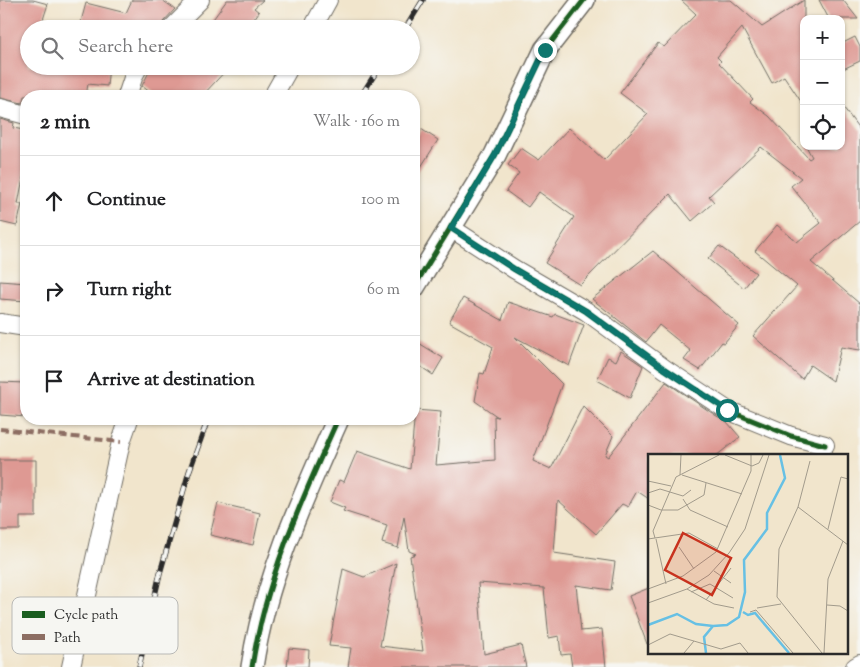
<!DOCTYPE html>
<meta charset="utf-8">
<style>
body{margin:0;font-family:"Sorts Mill Goudy",serif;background:#f6f6f6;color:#202124}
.controls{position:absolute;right:15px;top:15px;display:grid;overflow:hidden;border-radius:10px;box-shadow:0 1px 4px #0004}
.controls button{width:45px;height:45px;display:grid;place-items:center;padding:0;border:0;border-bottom:1px solid #e0e0e0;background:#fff;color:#202124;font:25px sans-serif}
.stop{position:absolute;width:15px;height:15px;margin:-11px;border:4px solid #0f766e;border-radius:50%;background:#fff}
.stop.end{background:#0f766e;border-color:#fff;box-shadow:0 1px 5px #0008}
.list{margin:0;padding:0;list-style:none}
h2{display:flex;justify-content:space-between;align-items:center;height:65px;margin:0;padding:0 20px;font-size:21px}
h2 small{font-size:16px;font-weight:400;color:#757577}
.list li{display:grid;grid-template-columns:32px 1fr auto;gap:15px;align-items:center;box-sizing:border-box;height:90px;padding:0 20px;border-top:1px solid #e0e0e0}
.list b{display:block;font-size:19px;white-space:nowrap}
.list em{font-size:16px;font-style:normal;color:#757577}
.icon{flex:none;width:28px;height:28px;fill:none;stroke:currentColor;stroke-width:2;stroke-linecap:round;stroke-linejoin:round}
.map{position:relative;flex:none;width:860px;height:667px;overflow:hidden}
.search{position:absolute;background:#fff;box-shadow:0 1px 4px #0004;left:20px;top:20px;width:400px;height:55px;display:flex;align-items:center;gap:12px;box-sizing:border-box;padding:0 18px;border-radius:28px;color:#757577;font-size:19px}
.panel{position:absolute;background:#fff;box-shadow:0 1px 4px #0004;left:20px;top:90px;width:400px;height:335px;border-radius:20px}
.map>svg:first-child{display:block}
</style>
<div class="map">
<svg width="860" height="667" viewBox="0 0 860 667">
<rect width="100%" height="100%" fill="#f6f6f2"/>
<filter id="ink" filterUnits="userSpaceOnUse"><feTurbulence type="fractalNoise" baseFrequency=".02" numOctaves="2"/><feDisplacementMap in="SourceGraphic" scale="10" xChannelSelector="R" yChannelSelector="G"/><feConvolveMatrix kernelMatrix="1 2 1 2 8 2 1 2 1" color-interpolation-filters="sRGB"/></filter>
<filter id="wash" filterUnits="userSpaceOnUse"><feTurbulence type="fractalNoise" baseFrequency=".0096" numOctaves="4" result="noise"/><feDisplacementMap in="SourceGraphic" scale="20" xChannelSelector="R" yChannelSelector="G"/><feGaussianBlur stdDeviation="1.12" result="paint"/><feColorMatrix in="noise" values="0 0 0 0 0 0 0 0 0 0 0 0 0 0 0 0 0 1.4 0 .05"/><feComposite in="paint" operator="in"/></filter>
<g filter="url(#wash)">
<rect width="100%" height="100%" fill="#f1e5cc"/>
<g id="blocks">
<!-- building -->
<path fill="#de9993" d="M0 0H33L48 4 40 29H29V66L82 68V66H109L107 86 88 84 86 96H24L22 103 0 98Z
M132 0H162L175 9 163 22 161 29H118L119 26 115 24V29H79L86 3 126 13Z
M227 0H263L254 8 259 12 247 29H206Z
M681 0H731L762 27 804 0V106L784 76 772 83 742 28 717 57 721 61 719 63 753 99 750 102 769 116 809 159 812 157 806 146H841V104L860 130V221L811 262 860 304V350L841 347 833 381 810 365 802 379 753 336 797 286 755 251 777 225 797 242 821 223 791 186 801 178 761 147 709 196 714 202 692 221 670 194 580 285 545 263 574 217 539 192 528 207 506 191 519 173 508 165 521 148 539 160 569 128 604 160 648 114 620 93 658 43 664 47 696 14Z
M819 0H843L858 19H829Z
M193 22 203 29H186Z
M855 37 860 47V61L841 70V44Z
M152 66H230L202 96H155L142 86Z
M0 119 14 123 13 128 24 130 23 139 26 140V162L18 204H22L17 226 0 222Z
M421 129 438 140 414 178V142Z
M719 246 756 273 744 288 708 259Z
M653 251 739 325 724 343 722 342 700 370 684 360 691 351 659 325 646 342 592 299Z
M0 281 26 283V301L0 299Z
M463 298 502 320 508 302 553 317 555 314 584 325 569 366 515 337 562 384 533 461 551 469 583 406 613 436 605 455 608 457 666 382 715 415 727 422 740 437 716 456H649V499L637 491 628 507 622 504 596 534 558 500 554 553 615 562 611 590 576 585 581 631 602 629 606 667H572L570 654 561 655 559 636 549 638 544 588 478 583 484 654 521 645 526 667H348L351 648 329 646 343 569 364 577 396 563 380 646 423 651 410 556 416 554 409 551 404 516 398 548 382 543 387 525 343 511 345 508 330 502 339 480 344 482 357 451 410 469 415 410 441 412 436 465 495 460 494 416 498 417 475 401 480 373 484 374 493 347 449 322Z
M414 340 443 358 433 375 414 362Z
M621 351 643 366 630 398 597 380 608 357 616 361Z
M0 382 26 383V417L0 415Z
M0 460H36V517H20V530H0Z
M218 503 260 513 253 545 210 535Z
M649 588V644H647L629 596Z
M289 648 309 650 308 667H287Z"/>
</g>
</g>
<g filter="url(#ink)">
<use href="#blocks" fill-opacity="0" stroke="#706c63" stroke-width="1"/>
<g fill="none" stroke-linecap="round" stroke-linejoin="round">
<!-- minor casing -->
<g stroke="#706c63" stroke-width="20">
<path id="minor" d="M171 29 200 0
M312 29 328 0
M127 96 134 75 139 66
M273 96 290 66
M0 108 26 115
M451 228 514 269 586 311 665 369 727 410 791 436 825 445
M0 323 26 327
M71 667 121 442 129 419
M855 667 860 664"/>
</g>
<!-- tertiary casing -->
<g stroke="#706c63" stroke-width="24">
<path id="tertiary" d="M414 287 495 155 545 50 584 0
M252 667C265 580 302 499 338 419"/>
</g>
<!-- minor -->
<use href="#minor" stroke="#fff" stroke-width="18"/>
<!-- tertiary -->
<use href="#tertiary" stroke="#fff" stroke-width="21"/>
<!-- rail casing -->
<g stroke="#2b2b2b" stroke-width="5.5">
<path id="rail" d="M405 29 423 0
M361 96 380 66
M139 667 160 573 189 472 208 419"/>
</g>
<!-- rail -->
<use href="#rail" stroke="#f6f6f2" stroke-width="4" stroke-dasharray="11" stroke-linecap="butt"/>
<!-- quiet -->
<path stroke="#8d6e63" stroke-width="4" stroke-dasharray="8 4" stroke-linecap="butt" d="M0 429 121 442"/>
<!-- cycleway casing -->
<g stroke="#f6f6f2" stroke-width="8">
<path id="cycleway" d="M451 228 514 269 586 311 665 369 727 410 791 436 825 445
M414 287 495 155 545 50 584 0
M252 667C265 580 302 499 338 419"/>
</g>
<!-- cycleway -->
<use href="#cycleway" stroke="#1b5e20" stroke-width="5"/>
</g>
</g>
<g fill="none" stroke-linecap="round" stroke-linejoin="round" filter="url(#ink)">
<!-- route -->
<path stroke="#0f766e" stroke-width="6" d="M545 50 495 155 451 228 514 269 586 311 665 369 727 410"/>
</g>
<!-- overview -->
<g transform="translate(648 454)">
<rect width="200" height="200" fill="#f1e5cc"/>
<path fill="none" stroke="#67c0e4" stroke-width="2.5" d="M95 158 100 161 107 159 141 199M0 171 29 160 48 170 65 172 79 171 91 163 97 138 96 106 119 75V59L137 24 132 1M58 199 56 183 65 172"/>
<path fill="none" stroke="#a29b8c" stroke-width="1" d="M77 1 104 12 111 9 115 1M162 7 150 53 131 95 129 143 174 199M32 21 33 1M34 21 94 40M0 27 23 32M0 39 12 35 35 42 43 36M35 45 42 56 80 73M0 51 13 56H30L56 41 58 29M150 53 200 91M180 75 193 23 200 25M7 84 5 77 28 23 71 1M0 85 41 79 70 95M8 85 18 130M31 93 46 115M66 117 83 129M0 135 35 122 68 98 103 17V1M39 135 66 150 86 154M43 138 62 130 85 144M58 146 83 114M0 149 39 135 61 121 81 99 97 75 121 1M179 151 192 152 200 157M109 154 133 150M102 158 108 156 145 199M0 191 22 180 73 195 92 189 100 199M36 199 46 187M176 199 180 125 195 87"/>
<path fill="#c8321e" fill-opacity="0.15" stroke="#c8321e" stroke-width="2.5" d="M35 79 83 104 64 141 17 116Z"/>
<rect width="200" height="200" fill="none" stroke="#2b2b2b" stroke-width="2.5"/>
</g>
<!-- legend -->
<rect x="12" y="597" width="166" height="57" rx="8" fill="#f6f6f2" stroke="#b9b9b6" stroke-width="1"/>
<rect x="22" y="611" width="23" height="7" fill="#1b5e20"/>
<rect x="22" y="634" width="23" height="6" fill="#8d6e63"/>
<g font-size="14" fill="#2b2b2b">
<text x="54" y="619">Cycle path</text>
<text x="54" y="642">Path</text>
</g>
</svg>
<div class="controls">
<button>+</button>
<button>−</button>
<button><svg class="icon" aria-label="locate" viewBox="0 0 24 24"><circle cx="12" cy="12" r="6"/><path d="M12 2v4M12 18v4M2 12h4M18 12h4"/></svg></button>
</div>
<div class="stop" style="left:727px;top:410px"></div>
<div class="stop end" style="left:545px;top:50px"></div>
<div class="search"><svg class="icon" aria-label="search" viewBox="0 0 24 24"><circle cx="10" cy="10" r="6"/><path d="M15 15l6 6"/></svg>Search here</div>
<section class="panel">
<h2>2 min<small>Walk · 160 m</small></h2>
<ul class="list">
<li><svg class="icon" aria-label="ahead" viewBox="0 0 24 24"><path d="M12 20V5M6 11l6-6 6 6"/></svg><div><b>Continue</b></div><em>100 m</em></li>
<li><svg class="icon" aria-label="right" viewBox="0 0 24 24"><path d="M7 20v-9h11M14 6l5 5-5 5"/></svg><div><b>Turn right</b></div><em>60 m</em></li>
<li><svg class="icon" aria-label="arrive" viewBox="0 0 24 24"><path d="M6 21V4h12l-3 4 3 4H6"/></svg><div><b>Arrive at destination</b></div></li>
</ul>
</section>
</div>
